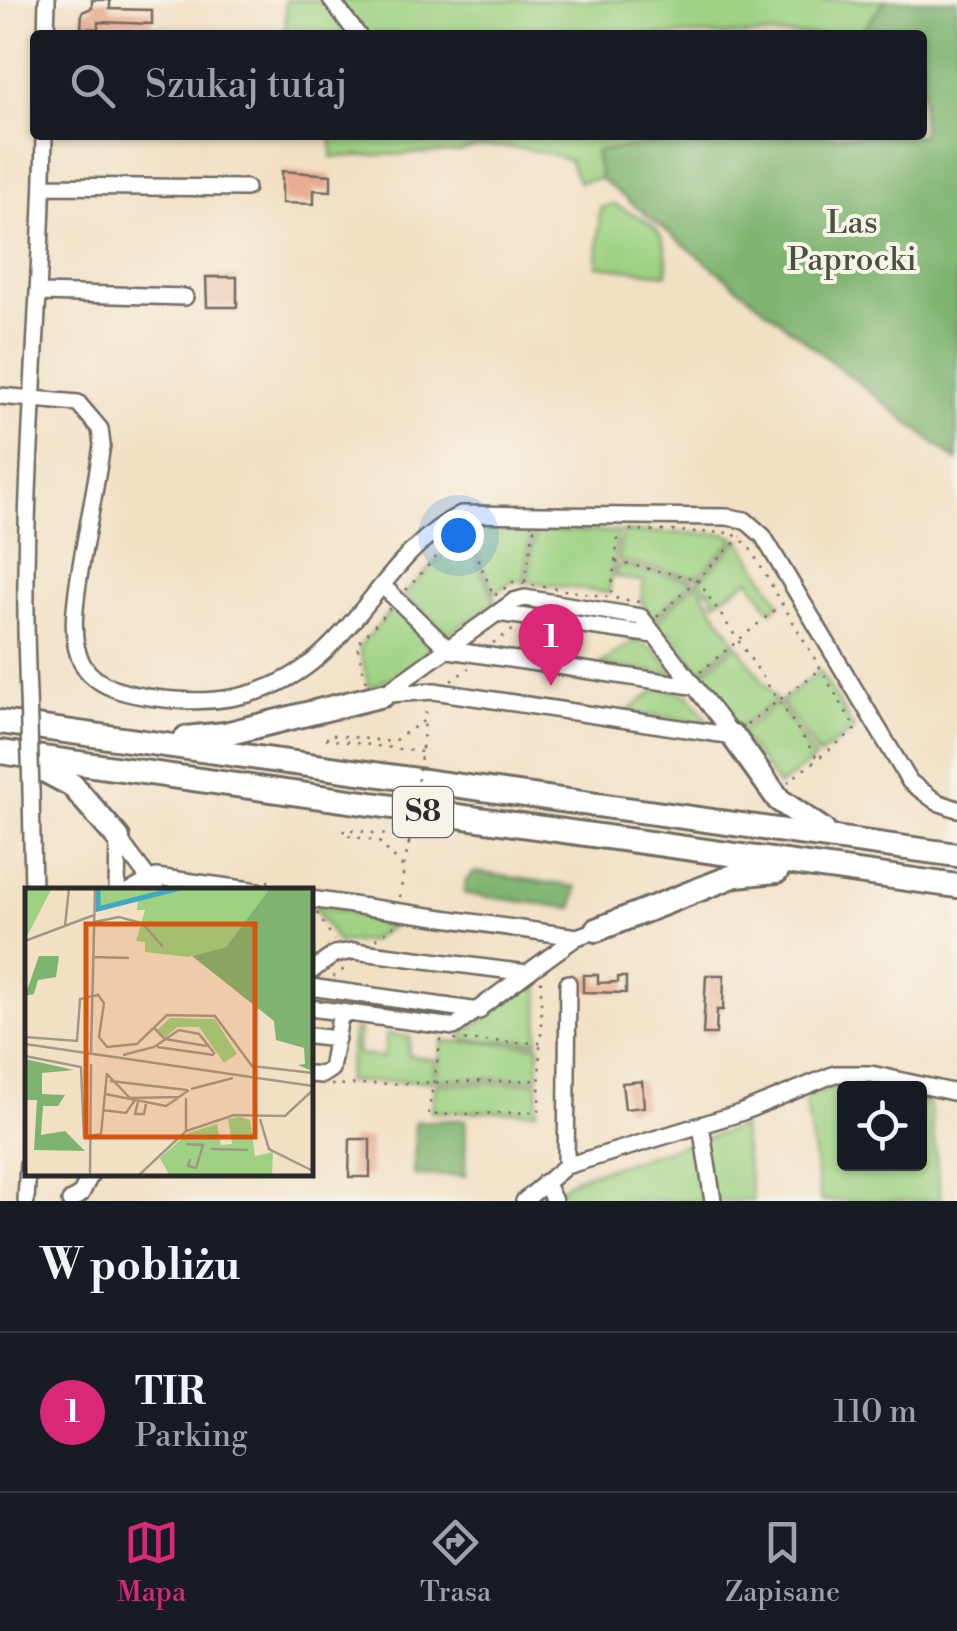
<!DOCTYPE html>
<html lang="pl">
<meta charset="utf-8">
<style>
body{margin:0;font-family:"Libre Bodoni",serif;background:#242831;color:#f1f3f6}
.controls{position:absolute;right:30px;bottom:30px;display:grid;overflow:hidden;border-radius:10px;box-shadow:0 2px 8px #0004}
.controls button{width:90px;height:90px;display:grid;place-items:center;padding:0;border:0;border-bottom:2px solid #363941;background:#171b24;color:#f1f3f6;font:50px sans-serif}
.you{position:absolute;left:458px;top:535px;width:35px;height:35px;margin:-25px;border:8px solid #fff;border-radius:50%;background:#1a73e8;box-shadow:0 0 0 15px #1a73e833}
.badge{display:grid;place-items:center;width:65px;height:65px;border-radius:50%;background:#db2777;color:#fff;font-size:32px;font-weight:700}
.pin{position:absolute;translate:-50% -82px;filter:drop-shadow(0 2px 5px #0008)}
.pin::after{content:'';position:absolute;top:52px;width:35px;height:30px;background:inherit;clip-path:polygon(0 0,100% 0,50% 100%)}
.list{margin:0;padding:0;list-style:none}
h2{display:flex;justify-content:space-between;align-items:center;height:130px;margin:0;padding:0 40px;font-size:42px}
h2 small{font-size:32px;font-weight:400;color:#9ea1a6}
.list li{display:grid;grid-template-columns:65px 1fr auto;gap:30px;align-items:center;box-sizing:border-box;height:160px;padding:0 40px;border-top:2px solid #363941}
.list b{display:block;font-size:38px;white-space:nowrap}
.list p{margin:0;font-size:32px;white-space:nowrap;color:#9ea1a6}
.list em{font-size:32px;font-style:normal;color:#9ea1a6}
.icon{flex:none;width:55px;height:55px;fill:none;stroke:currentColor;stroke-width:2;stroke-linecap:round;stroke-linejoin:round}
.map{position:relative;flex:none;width:957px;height:1201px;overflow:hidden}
.search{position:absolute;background:#171b24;box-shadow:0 2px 8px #0004;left:30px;right:30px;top:30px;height:110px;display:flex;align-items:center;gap:25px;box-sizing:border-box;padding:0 35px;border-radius:10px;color:#9ea1a6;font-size:38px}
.sheet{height:290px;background:#171b24}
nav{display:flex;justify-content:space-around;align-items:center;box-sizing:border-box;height:140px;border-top:2px solid #363941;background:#171b24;font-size:28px;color:#9ea1a6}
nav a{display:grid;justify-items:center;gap:5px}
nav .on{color:#db2777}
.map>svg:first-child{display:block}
</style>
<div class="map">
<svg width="957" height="1201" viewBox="0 0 957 1201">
<rect width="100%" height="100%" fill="#f7f3e8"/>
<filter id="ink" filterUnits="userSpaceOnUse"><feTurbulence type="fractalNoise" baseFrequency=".01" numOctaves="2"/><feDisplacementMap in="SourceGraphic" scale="20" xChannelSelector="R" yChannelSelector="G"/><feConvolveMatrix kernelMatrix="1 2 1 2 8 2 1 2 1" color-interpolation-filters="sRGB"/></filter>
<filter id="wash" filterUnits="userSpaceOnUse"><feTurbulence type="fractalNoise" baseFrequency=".0048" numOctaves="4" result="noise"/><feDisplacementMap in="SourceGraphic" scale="40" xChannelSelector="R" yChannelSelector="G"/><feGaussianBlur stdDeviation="2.25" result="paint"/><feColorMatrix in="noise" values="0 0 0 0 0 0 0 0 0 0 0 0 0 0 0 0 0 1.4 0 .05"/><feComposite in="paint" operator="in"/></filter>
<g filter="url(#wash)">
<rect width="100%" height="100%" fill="#f2e0c5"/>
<!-- green -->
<path fill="#9ed182" stroke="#647e56" stroke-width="2.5" d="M286 0H886L859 35H285Z
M332 135H724L595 152 601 179 578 182 570 161C547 151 482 139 460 152L332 157Z
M613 204C651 223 669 227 667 274L597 266 600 208Z
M474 529 531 531 524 582 513 580 495 593 467 531Z
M535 531 618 532 609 593 528 582Z
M622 532 726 534 736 538 697 577 618 561Z
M463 533 496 602 448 634 404 595Z
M740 539 780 603 771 611 750 579 715 602 710 589 707 591 699 580Z
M617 565 693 580 653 619 641 602 643 581 615 577Z
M696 582 735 641 700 671 671 632H663L656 622Z
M395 606 428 638 429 650 405 671 369 688 359 647Z
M635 640 658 652 674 675 599 665Z
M737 644 776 700 737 729 704 685 702 674Z
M820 671 854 729 819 756 781 701Z
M660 687 689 695 710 723 627 712Z
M778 703 815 759 779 786 739 733Z
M313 906 394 918V924L370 941 338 943Z
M539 977 538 1041 465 1040 462 1035Z
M354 1030H360L357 1054 383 1058 387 1034 410 1037 408 1055 435 1060 432 1081 346 1082Z
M442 1041 539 1045 538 1078 436 1080Z
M538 1082 537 1111 431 1112 436 1084Z
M844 1084 875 1088H844V1164H920V1101L930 1104 941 1201H821L805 1097Z
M741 1127 753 1201H544L575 1178Z"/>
<!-- forest -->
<path fill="#7eb370" stroke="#546f4e" stroke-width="2.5" d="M886 0H957V461L601 179 595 152 724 135H922V35H859Z
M475 872 577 887 573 908 464 894 466 880Z
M466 1119 465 1176 414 1175 415 1122Z"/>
<g id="blocks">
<!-- building -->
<path fill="#e8ac92" d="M92 0H110V9L152 10V24L98 22V29L81 28 82 12 92 8Z
M282 171 331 175V191L314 190V204L282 203Z
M206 277H237V307H207Z
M583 975H598V983L618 982V977H626V993L583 992Z
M706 975H724L723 1010H717L716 1034H703Z
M642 1081 644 1107 625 1109 622 1083Z
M350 1139H370V1177H349Z"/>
</g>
</g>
<g filter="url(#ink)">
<use href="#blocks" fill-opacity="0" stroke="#716a61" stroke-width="2.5"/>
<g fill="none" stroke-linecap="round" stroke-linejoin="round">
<!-- minor casing -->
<g stroke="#716a61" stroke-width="20">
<path id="minor" d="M331 0 358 35
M46 35 47 0
M44 186 246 188
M41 293 185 297
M0 396 78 403 100 429 102 445C96 485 88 525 81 565 65 659 71 692 175 700 224 704 271 694 311 663 365 620 399 545 461 514L727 517 745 520 763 536 910 782 937 802 957 809
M383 586 449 650 692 686
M497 613 654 635
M28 694C19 508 41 322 44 135
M390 694 434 691 733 736
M383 695 514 601 525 598 641 617 733 736
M31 790 33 891
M118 838 158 891
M117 891 118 838
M130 891 156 877 258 891
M310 899 577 937
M310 972 335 954 354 951 527 973 577 937 596 930
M310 987 479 1011
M310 1008 454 1027 527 973
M310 1036 337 1039
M310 1074 322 1075 331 1069 341 1012
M701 1125 713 1201
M566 1166 568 983
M545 1182 554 1201
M26 1201 28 1164
M70 1201 81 1194 91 1174
M524 1201 566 1166 740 1113 835 1074H871L957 1093"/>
</g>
<!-- highway casing -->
<g stroke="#716a61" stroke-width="28">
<path id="highway" d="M0 722 957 855
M733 736 779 800 823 830
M186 738 225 734 383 695
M0 752 957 886
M36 766 72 785 118 838
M596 930 736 875 777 871"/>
</g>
<!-- path -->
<path stroke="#716a61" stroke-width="2.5" stroke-dasharray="2.5 8" stroke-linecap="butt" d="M465 530 494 596 513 582 640 602
M630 530 732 533 748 545 856 729 788 782
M616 562 697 579 817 758
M525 582 534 528
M406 590 456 535 472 528
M611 593 619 531
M657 617 741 537
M493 643 516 628
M700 672 782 604
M366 681 357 645 390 608
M451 681 469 668
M747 724 821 669
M422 748 425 721
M421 752 327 739 328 734 392 742 425 720 427 704
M404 866 409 843
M267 881 300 891
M400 897 404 868 378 841 343 835 344 829 409 838
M317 913 334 940
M376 939 394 926
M333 977 347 967
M441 1039 428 1115 539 1112 540 1044
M454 1040 541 1043V978
M331 1085 538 1080"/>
<!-- minor -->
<use href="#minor" stroke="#fff" stroke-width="15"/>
<!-- highway -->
<use href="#highway" stroke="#fff" stroke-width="22"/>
<!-- minor-bridge casing -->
<g stroke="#716a61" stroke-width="20" stroke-linecap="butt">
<path id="minor-bridge" d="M28 694 31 790"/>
</g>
<!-- path-bridge -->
<path stroke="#716a61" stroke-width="2.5" stroke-dasharray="2.5 8" stroke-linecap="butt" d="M409 843 422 748"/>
<!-- minor-bridge -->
<use href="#minor-bridge" stroke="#fff" stroke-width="15"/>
</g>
</g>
<g text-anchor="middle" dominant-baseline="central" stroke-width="8" stroke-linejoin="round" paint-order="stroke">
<!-- shield labels -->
<rect fill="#f7f3e8" stroke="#686764" stroke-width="2.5" x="393" y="787" width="60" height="50" rx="8"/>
<g font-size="30" font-weight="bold" fill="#2b2b2b">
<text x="423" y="812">S8</text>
</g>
<!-- park labels -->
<g font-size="32" fill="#485441" stroke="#f7f3e8">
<text x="852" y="223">Las<tspan x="852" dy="37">Paprocki</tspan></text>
</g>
</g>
<!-- overview -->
<g transform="translate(25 888)">
<rect width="288" height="288" fill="#f2e0c5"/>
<path d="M0 0H27L0 52ZM71 0H245L201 59 163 69 120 64V54L111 53 120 22H112L113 12 71 20ZM145 130 190 131 212 166 199 175 174 139H152L141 149 132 142ZM215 229 225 232 230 268 248 264 247 287H144L135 270 163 245 192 236 196 257 207 256 203 231Z" fill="#9ed182"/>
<path d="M245 0H287V183L273 177 280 176 279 160 251 152 249 133 167 68 201 59ZM14 68H34L31 89 13 92 9 106 0 108ZM0 171 49 182 17 185V206L40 207 33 218H18L16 247 40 243 60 263 9 262 12 212H0Z" fill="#7eb370"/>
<path fill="none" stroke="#43a8c3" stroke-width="5" d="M73 0V21L155 0"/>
<path fill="none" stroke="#a29887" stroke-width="2.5" d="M69 34 94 29 117 35 138 59M40 38 44 0M0 53 69 27M69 69 104 70M129 140 140 151 182 158M0 149 52 153 55 111 73 107 79 115 74 149 82 159 112 156 142 127 190 128 227 178 288 185M0 156 288 198M129 159 154 142 174 146 190 166M132 159 189 167M66 164 70 0M98 167 129 159M0 168 56 179 59 249 76 246 82 185M82 186 105 210 154 209 164 202M85 193 162 202M166 201 208 190M80 206 141 218 153 210M113 214 110 226H119L121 216M77 222 101 225 110 212M235 231 244 261 288 283M161 243V210M161 256 178 257 171 280 163 278 165 271M186 261 223 262M65 287 66 176M114 287 161 243 209 227 260 228 288 202"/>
<path fill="#d5540f" fill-opacity="0.15" stroke="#d5540f" stroke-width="5" d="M61 36H230V249H61Z"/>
<rect width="288" height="288" fill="none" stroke="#2b2b2b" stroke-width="5"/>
</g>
</svg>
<div class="controls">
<button><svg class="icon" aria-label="locate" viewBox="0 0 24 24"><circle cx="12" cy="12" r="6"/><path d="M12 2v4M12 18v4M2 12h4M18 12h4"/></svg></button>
</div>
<div class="you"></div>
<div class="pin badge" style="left:551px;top:686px">1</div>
<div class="search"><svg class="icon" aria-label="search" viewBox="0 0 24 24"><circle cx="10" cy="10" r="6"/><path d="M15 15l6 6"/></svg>Szukaj tutaj</div>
</div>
<section class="sheet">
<h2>W pobliżu<small></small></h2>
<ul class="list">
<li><span class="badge">1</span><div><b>TIR</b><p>Parking</p></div><em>110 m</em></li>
</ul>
</section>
<nav>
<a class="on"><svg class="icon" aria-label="map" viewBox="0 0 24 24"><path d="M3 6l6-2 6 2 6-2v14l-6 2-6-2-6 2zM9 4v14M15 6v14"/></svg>Mapa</a>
<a><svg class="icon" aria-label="directions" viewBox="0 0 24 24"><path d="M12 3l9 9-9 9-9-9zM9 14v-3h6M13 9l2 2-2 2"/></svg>Trasa</a>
<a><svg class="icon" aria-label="saved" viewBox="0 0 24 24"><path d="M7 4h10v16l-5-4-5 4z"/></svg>Zapisane</a>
</nav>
